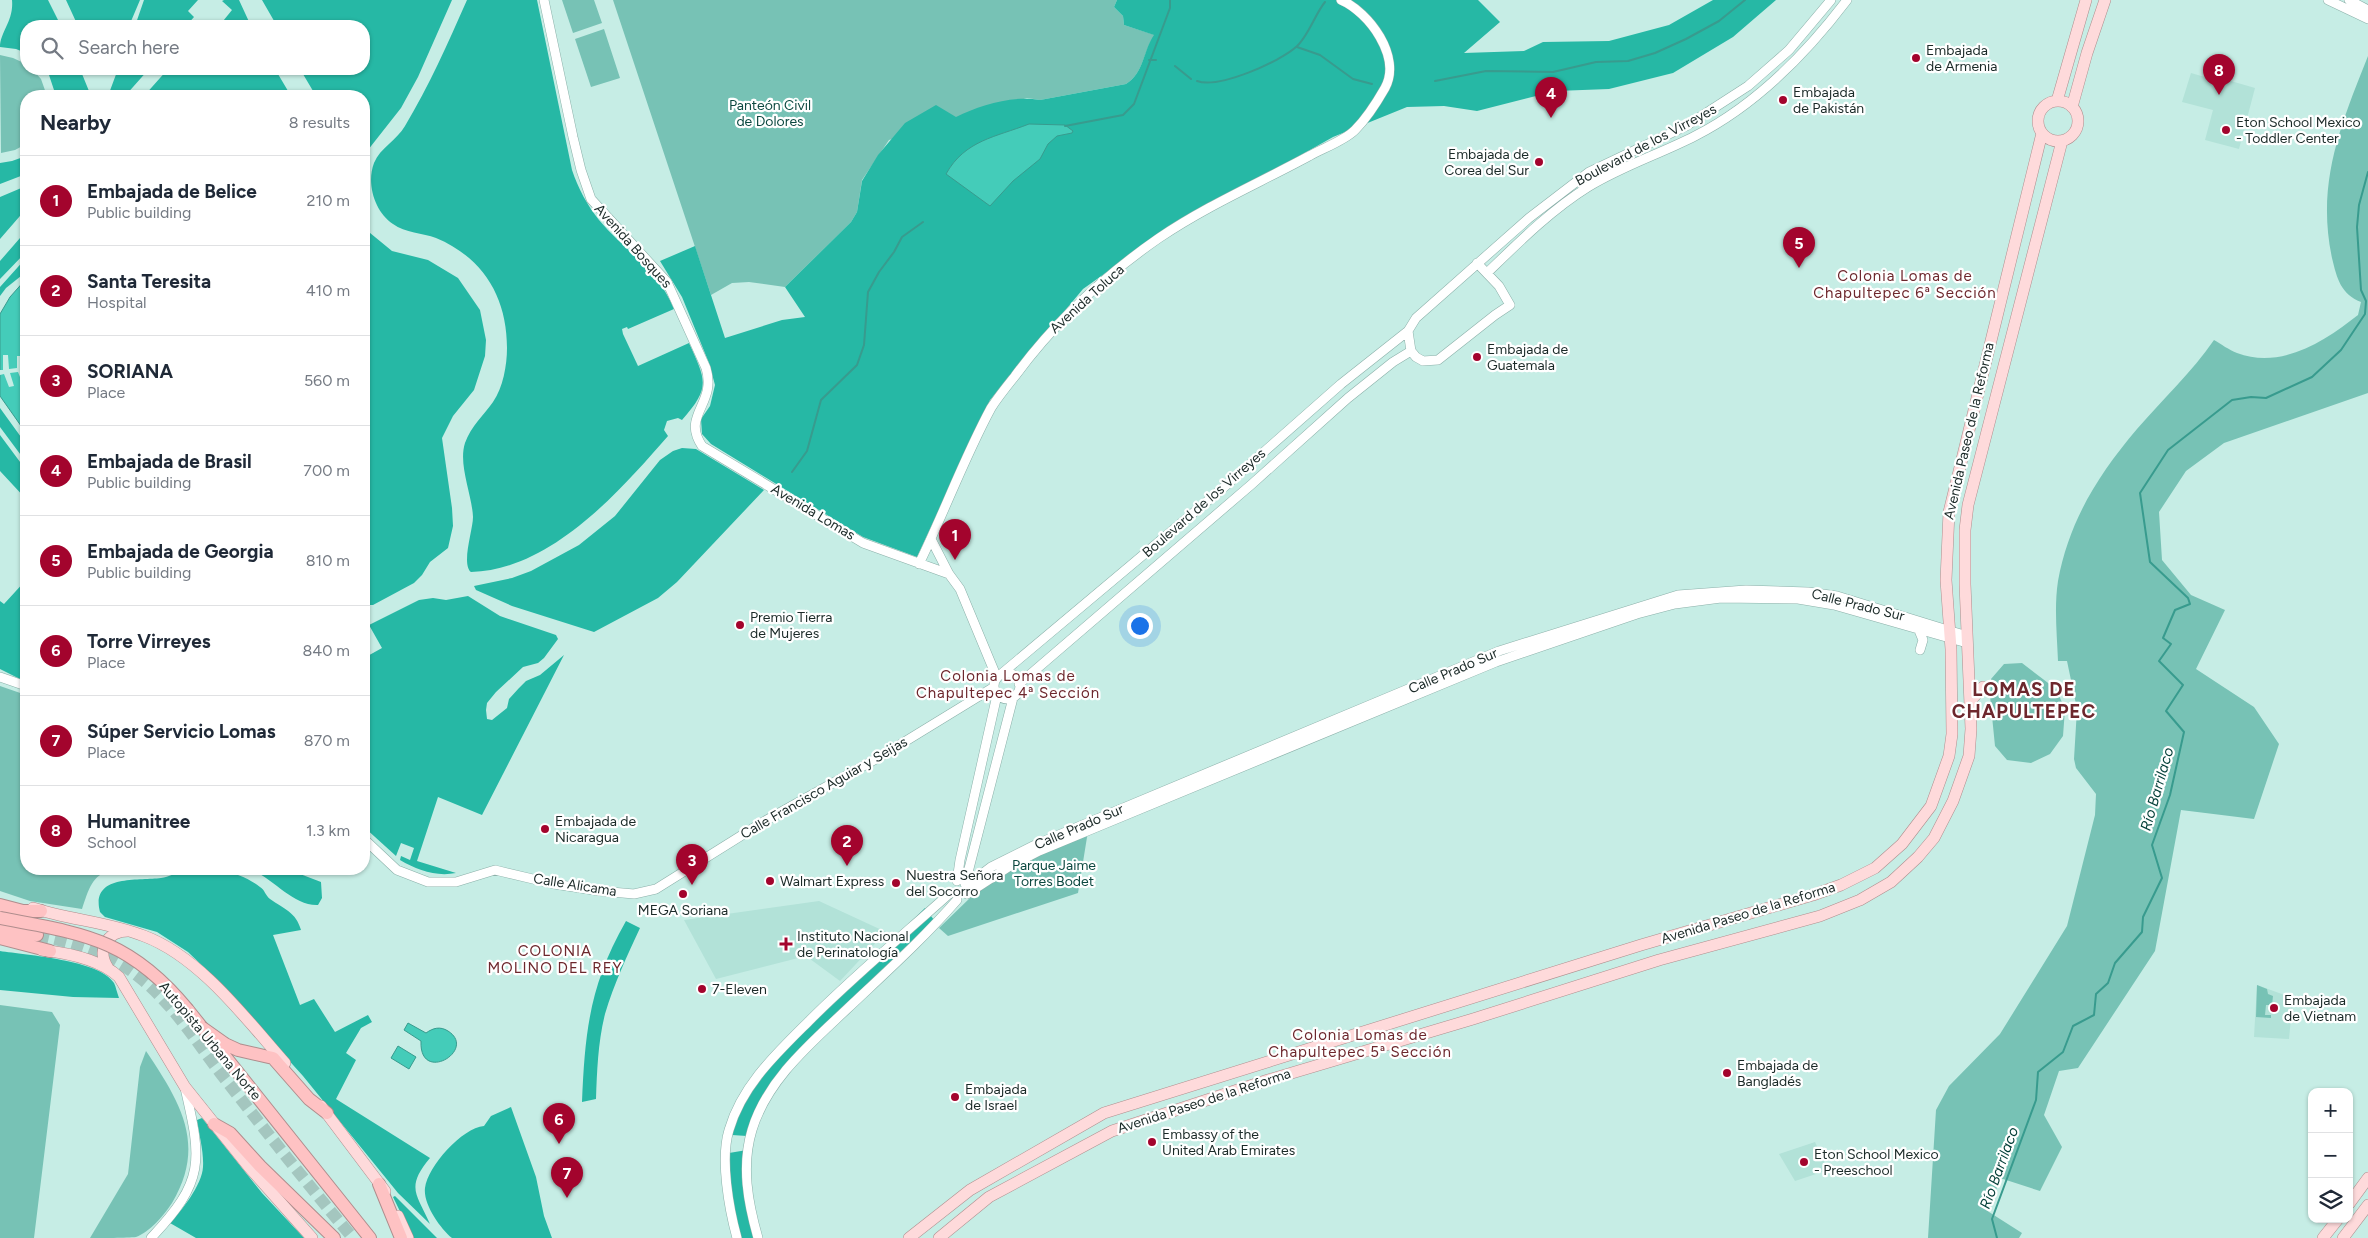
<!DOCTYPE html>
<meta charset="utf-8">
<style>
body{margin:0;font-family:Figtree,sans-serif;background:#f6f6f7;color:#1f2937}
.controls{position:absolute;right:15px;bottom:15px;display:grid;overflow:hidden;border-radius:10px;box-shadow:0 1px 4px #0004}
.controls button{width:45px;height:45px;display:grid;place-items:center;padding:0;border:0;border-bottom:1px solid #e0e1e3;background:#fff;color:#1f2937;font:25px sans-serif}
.you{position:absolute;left:1139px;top:625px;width:18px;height:18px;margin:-12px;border:4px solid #fff;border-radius:50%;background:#1a73e8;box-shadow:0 0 0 8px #1a73e833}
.badge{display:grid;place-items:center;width:32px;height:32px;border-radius:50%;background:#a3042d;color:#fff;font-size:16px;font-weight:700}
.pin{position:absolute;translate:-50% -41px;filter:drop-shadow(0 1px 2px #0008)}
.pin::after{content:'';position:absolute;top:26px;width:18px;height:15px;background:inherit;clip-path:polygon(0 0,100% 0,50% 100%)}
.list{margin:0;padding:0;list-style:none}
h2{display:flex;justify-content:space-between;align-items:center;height:65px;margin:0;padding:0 20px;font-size:21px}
h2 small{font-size:16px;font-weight:400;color:#747a83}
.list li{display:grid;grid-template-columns:32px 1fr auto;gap:15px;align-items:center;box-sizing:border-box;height:90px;padding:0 20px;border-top:1px solid #e0e1e3}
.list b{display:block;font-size:19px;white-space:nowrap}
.list p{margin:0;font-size:16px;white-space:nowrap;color:#747a83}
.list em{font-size:16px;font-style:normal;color:#747a83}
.icon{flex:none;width:28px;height:28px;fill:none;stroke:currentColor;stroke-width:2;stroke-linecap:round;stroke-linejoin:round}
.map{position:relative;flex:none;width:2368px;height:1238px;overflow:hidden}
.search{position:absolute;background:#fff;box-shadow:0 1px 4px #0004;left:20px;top:20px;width:350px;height:55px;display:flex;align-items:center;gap:12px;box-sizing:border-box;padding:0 18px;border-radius:20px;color:#747a83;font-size:19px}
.panel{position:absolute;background:#fff;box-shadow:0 1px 4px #0004;left:20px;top:90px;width:350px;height:785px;border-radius:20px}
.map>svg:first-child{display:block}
</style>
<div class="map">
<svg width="2368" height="1238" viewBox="0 0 2368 1238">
<rect width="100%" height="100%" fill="#c6ede5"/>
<!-- built -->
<path fill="#b2e2d8" d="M2191 73 2222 82 2224 79 2255 88 2239 149 2205 140 2213 110 2182 102Z
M819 901 886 932 840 981 806 956 716 979 684 920Z
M2257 985 2293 998 2289 1039 2254 1037Z
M1815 1142 1828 1170 1795 1181 1779 1154Z"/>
<!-- green -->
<path fill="#77c2b5" d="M562 0H594L602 23 573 33Z
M613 0H1117L1114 7 1123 16 1124 25 1155 35C1143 51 1144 73 1126 84L1040 100 1027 98 889 140 862 180 857 212 851 222 785 287 749 282 732 283 711 295Z
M604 29 620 78 591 87 575 39Z
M0 55 13 58 26 64V69H32L41 79 47 96H26V144L15 150 1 153Z
M2368 56V393L2224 443 2186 471 2159 512 2162 560 2191 595 2225 610 2196 669 2254 707 2279 744 2254 819 2181 810 2155 951 2078 1068 2059 1071 2044 1115 2062 1147 2040 1191 2000 1178 1989 1212 2022 1233 2019 1238H1928L1936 1110 1949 1086 2000 1034 2067 926 2095 815 2096 794 2076 768 2074 759 2077 709 2067 661H2058C2057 635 2054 607 2058 581 2069 521 2098 475 2137 429 2163 399 2192 372 2214 340 2221 344 2229 350 2237 353 2281 370 2325 341 2358 315L2361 302C2341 294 2337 279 2332 258 2316 183 2341 124 2368 56Z
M2022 663 2056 689 2065 709 2063 736 2050 754 2031 763 2007 760 1995 746 1990 696 1991 679 2004 664Z
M0 686 26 695V869H112C91 876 89 889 82 909L30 901 0 891Z
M1088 831 1078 893 948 936 939 928 971 897 1010 866Z
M2257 985 2267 989 2268 994 2273 996 2272 1005H2266L2265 1015H2271V1018L2256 1017Z
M0 1005 52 1012 60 1025 34 1238H0Z
M146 1051C180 1102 207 1144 172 1203 164 1215 150 1232 136 1237 127 1238 101 1238 90 1238L128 1174 140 1067Z"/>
<!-- forest -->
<path fill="#26b8a5" d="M12 0H48L61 26H26V53L16 49 0 47C0 32 14 21 12 0Z
M66 0H140L129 26H78Z
M144 0H198L188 11 194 17 186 26H135Z
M224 0H239L251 26H219L232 10 222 1Z
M262 0H452L418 77 401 108 364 155V96H316L300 69H364V26H277Z
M467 0H537L572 170C578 188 587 205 599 220 626 252 657 268 674 309L628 329 627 327 622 329 623 334 638 366 689 343C706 381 711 387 682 420L678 418 667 421 664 430 668 436C620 491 551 570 471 572 461 564 473 530 473 517 472 494 458 465 465 443 471 426 484 415 493 402 503 388 507 365 507 348 507 298 484 258 436 238 423 233 405 233 393 224 375 212 366 184 374 163 380 148 397 140 405 126 429 86 448 43 467 0Z
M1117 0H1478L1500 22 1464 53 1524 51 1543 42 1609 41 1669 25 1713 0H1776L1733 37 1673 73 1609 89 1556 91 1477 111 1444 106 1407 107 1333 137 1156 237 1083 289 990 400 917 557 863 537 711 444 702 434 701 419 710 406 715 385 709 363 682 297 660 261 695 246 725 338 782 320 805 317 785 287 851 222 857 212 862 181 878 155 905 123 936 105 956 117C980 105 1013 95 1040 100L1126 84C1144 73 1143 51 1154 35L1124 25 1123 16 1114 7Z
M44 69H80L91 96H56L49 75Z
M118 69H149L125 96H108Z
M168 69H275L291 96H144Z
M26 156V174L0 184V163L12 161Z
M26 186V209L0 239V197Z
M364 228 392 251 428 260 458 278 480 310 486 340 485 356 474 390 453 416 442 438 452 508 453 526 448 548 430 562 422 575 414 583 373 605H364Z
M20 238 26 244V252L0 279V261Z
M26 258V272L6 288 0 296V287Z
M0 408 26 444V462L0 427Z
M0 435 26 470V499L0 471Z
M682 448 696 449 764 490 677 582 658 598 594 632 512 606 476 590 474 586 512 578 531 571 579 545 615 516 660 460 673 451Z
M26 580V682L0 669V601L4 604Z
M468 596 500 616 556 635 558 639 544 658 538 663 523 667 496 692 487 703 486 710 487 719 492 720 507 708 509 699 519 688 526 681 540 675 564 655 482 815 438 797 417 861 456 873C436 877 417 870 400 860L401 856 410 860 414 848 401 843 396 856 364 827V658L382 648 369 625 419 600 433 598 446 600Z
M183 869C210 869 237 869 260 887 265 890 265 895 270 899 284 909 296 912 301 930L273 935 300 1005 314 999 335 1032 368 1015 372 1022 361 1028 346 1053 356 1060 336 1099 430 1158C405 1188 417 1194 430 1224L398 1193 303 1076 211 974 188 952 157 932 105 917 100 912C90 874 138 881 161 878 169 877 176 873 183 869Z
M249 869H287L321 882 322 898 318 905C292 906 273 877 249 869Z
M925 908 934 920 781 1077 747 1136 732 1135 738 1113 762 1070Z
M626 921 640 928C627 956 614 984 605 1014 598 1042 597 1071 596 1099L582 1102C585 1030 590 984 626 921Z
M0 951C26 955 100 960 114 983 116 987 117 993 119 998L73 997 0 990Z
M511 1107 536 1177 544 1216 552 1238H452C440 1228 423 1204 425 1188 428 1166 462 1128 484 1126L491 1116Z
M202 1118 262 1193 304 1238H196L170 1223C182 1210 202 1185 203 1167 204 1152 199 1135 197 1120Z
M747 1150V1191L758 1238H739L730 1196 729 1153Z
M395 1196 437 1238H413L393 1197Z"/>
<!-- water -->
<path fill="#44ccb9" stroke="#389b8e" d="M1029 124 1065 125 1073 131 1072 133 1057 136 1048 144 1040 159 1013 181 990 206 946 174C965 140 996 137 1029 124Z
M26 279V433L0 396V314L10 297Z
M408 1023 426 1033C433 1028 440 1026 448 1031 478 1050 419 1085 421 1041L404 1030Z
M398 1046 416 1057 409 1069 391 1058Z"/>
<!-- pier -->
<path fill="#c6ede5" d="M3 355H8L9 369 17 368V356H22L26 380 22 382 18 372 10 373 14 386 9 387 4 374 0 375V370H3Z"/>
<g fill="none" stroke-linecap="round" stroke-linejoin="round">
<!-- stream -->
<path stroke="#389b8e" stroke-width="2" d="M1297 47 1320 55 1353 79 1372 84
M1149 60H1156
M1175 66 1191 79
M1197 81C1219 89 1279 62 1296 47 1308 37 1315 14 1325 2
M1435 81 1486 71 1553 72 1596 62 1628 61 1655 53 1686 39 1719 21 1745 0
M1065 126 1123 115 1134 104 1170 8V0
M792 472 807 451 821 400 857 365 864 345 868 292 879 272 894 252 902 237 923 222
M1997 1238 1992 1219 2036 1100 2038 1072 2063 1052 2073 1026 2094 1015 2096 994 2108 983 2115 963 2142 932 2143 917 2162 878 2152 845 2170 795 2184 732 2166 711 2183 685 2159 661 2171 644 2163 638 2175 610 2190 604 2188 598 2150 562 2140 493 2168 450 2232 400 2251 397 2266 398 2312 377 2341 350 2365 314 2366 301 2361 290 2357 227 2359 205 2368 172"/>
<!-- highway-tunnel -->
<path stroke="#a4c6bf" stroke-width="12" stroke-dasharray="12 6" stroke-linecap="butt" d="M37 935C77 943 113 954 144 981 175 1007 198 1044 222 1075 265 1130 308 1185 353 1238"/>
<!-- minor casing -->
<g stroke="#8bb0a9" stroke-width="10">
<path id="minor" d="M544 0 573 137 581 170 591 199 667 282 706 368C717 404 681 415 702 446L863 543 949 574
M2328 0 2368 19
M2349 0 2368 10
M1477 263 1499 286 1510 305 1495 315 1438 360 1423 361 1416 357 1411 351 1408 331 1416 318 1529 218 1589 172 1686 126 1748 86 1789 50 1831 0
M1487 273C1518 243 1551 210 1588 187 1622 166 1660 154 1695 136 1756 105 1806 54 1847 0
M931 539 949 574 960 589 997 678
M919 564C944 513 964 458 991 408 998 397 1007 386 1015 376 1055 322 1104 276 1159 238 1206 206 1259 183 1309 156 1323 148 1344 141 1355 130 1366 119 1377 102 1385 88 1402 57 1369 12 1341 0
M1918 628 1923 640 1920 650
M994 686a13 13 0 1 1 26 0a13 13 0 1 1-26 0Z
M1000 675 1223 488 1341 384 1408 331
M0 677 26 686
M1019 684 1252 484 1348 398 1393 362 1411 351
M364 839 397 870 428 882H456L495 870 554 884 600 891 634 894 656 889 763 822 883 755 994 687
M957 881 960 860 997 695
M965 884 1013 698
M966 886 991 867 1037 844 1499 651 1678 595 1746 590 1808 592 1837 596 1967 636
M967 894 1010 866 1039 851 1496 662 1637 614 1675 604 1721 598 1798 599 1834 605 1967 643
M151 1238C205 1181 202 1161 185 1088
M737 1238C729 1209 720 1159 729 1130 742 1085 777 1053 809 1021 854 976 902 936 949 894
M758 1238C748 1203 741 1166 752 1130 767 1080 810 1044 847 1009 884 974 923 939 957 900"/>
</g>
<!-- major casing -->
<g stroke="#af8d8d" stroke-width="12">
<path id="major" d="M2057 101 2086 0
M2038 121a20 20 0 1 1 40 0a20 20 0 1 1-40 0Z
M2072 107 2087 53 2105 0
M1971 700 1983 687
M33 908C70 920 108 922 144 936 200 957 246 1019 285 1063
M42 950C68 953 100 959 119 977L185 1087 249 1167 312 1238
M108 968C96 950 107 931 128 931
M321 1106 385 1191
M2349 1204 2368 1178
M398 1216 408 1238
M909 1238 970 1190 1104 1113 1641 945 1813 895 1841 885 1875 868 1902 844 1931 806 1949 756 1952 734 1951 649 1946 580 1949 512 2042 133
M939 1238 989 1197 1112 1131 1268 1080 1473 1019 1659 960 1820 916 1860 900 1891 882 1918 857 1934 838 1953 801 1969 756 1971 729 1965 584V530L1968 505 2062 141
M2323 1238 2338 1219
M2343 1238 2368 1205"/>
</g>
<!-- highway casing -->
<g stroke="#af8d8d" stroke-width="14">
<path id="highway" d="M0 905 23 911H41
M0 928 37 935
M0 938 50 951
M188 1010 370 1238
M225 1044 238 1050 273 1058 309 1099 327 1113
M214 1124 230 1133 260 1166 334 1238
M379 1184 401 1238"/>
</g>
<!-- minor -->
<use href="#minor" stroke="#fff" stroke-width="9"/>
<!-- major -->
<use href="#major" stroke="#fedadb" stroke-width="11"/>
<!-- highway -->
<use href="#highway" stroke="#fec2c3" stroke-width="12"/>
<!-- highway-bridge casing -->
<g stroke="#af8d8d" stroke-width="14" stroke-linecap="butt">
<path id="highway-bridge" d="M0 918C85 934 130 939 188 1010
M201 1027 225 1044"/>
</g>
<!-- highway-bridge -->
<use href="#highway-bridge" stroke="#fec2c3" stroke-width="12"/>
</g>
<!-- markers -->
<g fill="#a3042d" stroke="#fff" stroke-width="2">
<circle cx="1916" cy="58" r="5"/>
<circle cx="1783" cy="100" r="5"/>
<circle cx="2226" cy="130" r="5"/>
<circle cx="1539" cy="162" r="5"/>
<circle cx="1477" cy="357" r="5"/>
<circle cx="740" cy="625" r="5"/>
<circle cx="545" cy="829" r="5"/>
<circle cx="770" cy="881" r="5"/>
<circle cx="896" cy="883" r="5"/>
<circle cx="683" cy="894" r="5"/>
<path d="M783.5 936.5h5v5h5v5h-5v5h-5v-5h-5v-5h5z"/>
<circle cx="702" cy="989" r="5"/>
<circle cx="2274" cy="1008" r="5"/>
<circle cx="1727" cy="1073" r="5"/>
<circle cx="955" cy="1097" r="5"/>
<circle cx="1152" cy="1142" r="5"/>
<circle cx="1804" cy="1162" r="5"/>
</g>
<g text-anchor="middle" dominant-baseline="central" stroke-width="4.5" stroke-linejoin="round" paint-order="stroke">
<!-- poi labels -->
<g font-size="14" fill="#1b2a28" stroke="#fff" text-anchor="start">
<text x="1926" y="50">Embajada<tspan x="1926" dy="16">de Armenia</tspan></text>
<text x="1793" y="92">Embajada<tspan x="1793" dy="16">de Pakistán</tspan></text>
<text x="2236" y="122">Eton School Mexico<tspan x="2236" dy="16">- Toddler Center</tspan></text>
<text x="1529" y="154" text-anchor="end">Embajada de<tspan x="1529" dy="16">Corea del Sur</tspan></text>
<text x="1487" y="349">Embajada de<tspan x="1487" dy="16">Guatemala</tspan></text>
<text x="750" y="617">Premio Tierra<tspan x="750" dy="16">de Mujeres</tspan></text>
<text x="555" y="821">Embajada de<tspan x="555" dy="16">Nicaragua</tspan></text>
<text x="906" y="875">Nuestra Señora<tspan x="906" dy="16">del Socorro</tspan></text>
<text x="780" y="881">Walmart Express</text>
<text x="683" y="910" text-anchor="middle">MEGA Soriana</text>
<text x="797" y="936">Instituto Nacional<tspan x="797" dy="16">de Perinatología</tspan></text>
<text x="712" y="989">7-Eleven</text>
<text x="2284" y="1000">Embajada<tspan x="2284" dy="16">de Vietnam</tspan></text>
<text x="1737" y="1065">Embajada de<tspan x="1737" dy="16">Bangladés</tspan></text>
<text x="965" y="1089">Embajada<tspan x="965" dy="16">de Israel</tspan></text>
<text x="1162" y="1134">Embassy of the<tspan x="1162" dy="16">United Arab Emirates</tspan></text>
<text x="1814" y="1154">Eton School Mexico<tspan x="1814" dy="16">- Preeschool</tspan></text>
</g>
<!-- park labels -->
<g font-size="14" fill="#0c4840" stroke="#fff">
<text x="770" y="105">Panteón Civil<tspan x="770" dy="16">de Dolores</tspan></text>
<text x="1054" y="865">Parque Jaime<tspan x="1054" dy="16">Torres Bodet</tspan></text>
</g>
<!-- street labels -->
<g font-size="14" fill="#1b2a28" stroke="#fff">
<text transform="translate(1646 145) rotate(-28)">Boulevard de los Virreyes</text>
<text transform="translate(633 246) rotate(48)">Avenida Bosques</text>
<text transform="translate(1087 299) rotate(-42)">Avenida Toluca</text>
<text transform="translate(1969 431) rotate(-77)">Avenida Paseo de la Reforma</text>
<text transform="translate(1204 503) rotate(-41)">Boulevard de los Virreyes</text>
<text transform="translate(813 512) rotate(31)">Avenida Lomas</text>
<text transform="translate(1858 605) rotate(14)">Calle Prado Sur</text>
<text transform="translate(1453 671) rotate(-23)">Calle Prado Sur</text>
<text transform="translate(824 788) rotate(-30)">Calle Francisco Aguiar y Seijas</text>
<text transform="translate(1079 827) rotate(-23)">Calle Prado Sur</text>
<text transform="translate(575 885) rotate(9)">Calle Alicama</text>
<text transform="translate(1748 913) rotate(-17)">Avenida Paseo de la Reforma</text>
<text transform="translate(210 1041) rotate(50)">Autopista Urbana Norte</text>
<text transform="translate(1204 1101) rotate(-18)">Avenida Paseo de la Reforma</text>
</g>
<!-- neighbourhood labels -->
<g font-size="15" letter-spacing="1" fill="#6d272d" stroke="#fff">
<text x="1905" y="276">Colonia Lomas de<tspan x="1905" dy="17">Chapultepec 6ª Sección</tspan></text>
<text x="1008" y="676">Colonia Lomas de<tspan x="1008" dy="17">Chapultepec 4ª Sección</tspan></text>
<text x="555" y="951">COLONIA<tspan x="555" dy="17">MOLINO DEL REY</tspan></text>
<text x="1360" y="1035">Colonia Lomas de<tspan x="1360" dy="17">Chapultepec 5ª Sección</tspan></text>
</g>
<!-- water labels -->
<g font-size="15" font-style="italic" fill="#003d36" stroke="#fff">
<text transform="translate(2157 789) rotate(-74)">Río Barrilaco</text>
<text transform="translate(1999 1168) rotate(-70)">Río Barrilaco</text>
</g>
<!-- district labels -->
<g font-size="19" font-weight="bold" letter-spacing="1" fill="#6d272d" stroke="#fff">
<text x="2024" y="689">LOMAS DE<tspan x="2024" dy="22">CHAPULTEPEC</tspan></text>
</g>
</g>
</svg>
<div class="controls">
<button>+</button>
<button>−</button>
<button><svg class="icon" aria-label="layers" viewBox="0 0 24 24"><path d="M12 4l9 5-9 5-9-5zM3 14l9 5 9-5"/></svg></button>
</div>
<div class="you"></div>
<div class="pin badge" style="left:955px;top:560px">1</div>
<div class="pin badge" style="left:847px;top:866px">2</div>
<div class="pin badge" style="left:692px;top:885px">3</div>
<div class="pin badge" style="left:1551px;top:118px">4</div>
<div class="pin badge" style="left:1799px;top:268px">5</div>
<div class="pin badge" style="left:559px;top:1144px">6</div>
<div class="pin badge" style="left:567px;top:1198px">7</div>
<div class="pin badge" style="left:2219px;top:95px">8</div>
<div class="search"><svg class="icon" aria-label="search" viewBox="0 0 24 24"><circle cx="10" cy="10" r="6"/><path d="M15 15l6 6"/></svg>Search here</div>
<section class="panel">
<h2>Nearby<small>8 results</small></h2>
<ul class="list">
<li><span class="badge">1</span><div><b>Embajada de Belice</b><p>Public building</p></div><em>210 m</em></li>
<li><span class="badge">2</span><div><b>Santa Teresita</b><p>Hospital</p></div><em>410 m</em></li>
<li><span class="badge">3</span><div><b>SORIANA</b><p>Place</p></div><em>560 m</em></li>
<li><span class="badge">4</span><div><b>Embajada de Brasil</b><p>Public building</p></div><em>700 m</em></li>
<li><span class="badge">5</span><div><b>Embajada de Georgia</b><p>Public building</p></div><em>810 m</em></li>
<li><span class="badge">6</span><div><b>Torre Virreyes</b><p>Place</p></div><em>840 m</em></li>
<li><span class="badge">7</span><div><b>Súper Servicio Lomas</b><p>Place</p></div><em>870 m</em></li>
<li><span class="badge">8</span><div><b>Humanitree</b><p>School</p></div><em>1.3 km</em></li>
</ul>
</section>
</div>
